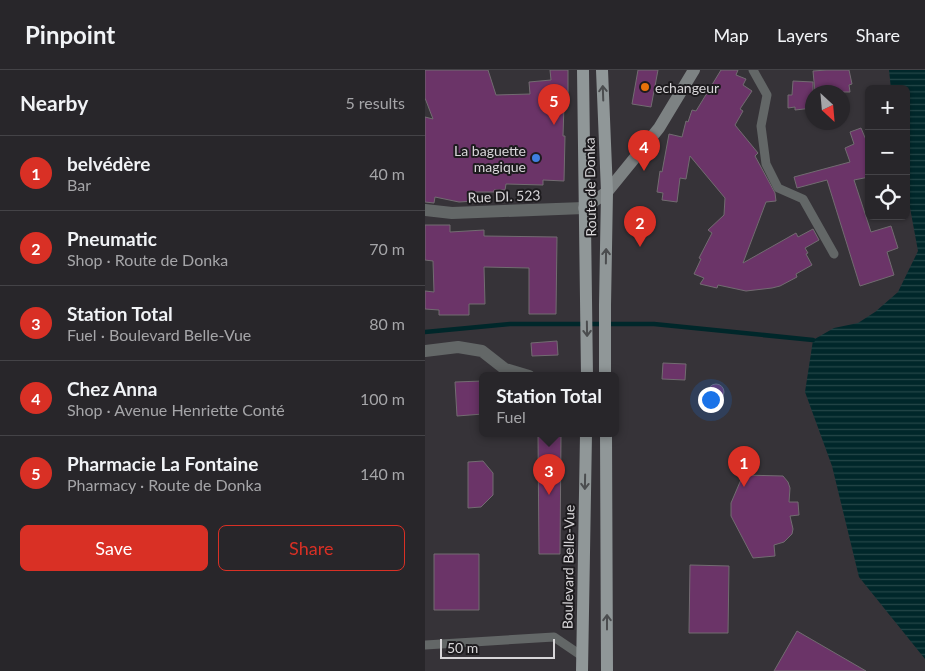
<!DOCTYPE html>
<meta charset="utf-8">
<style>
body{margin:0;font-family:Lato,sans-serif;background:#302e32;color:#f1f3f6}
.controls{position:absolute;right:15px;top:15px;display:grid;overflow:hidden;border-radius:8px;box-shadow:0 1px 4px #0004}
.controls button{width:45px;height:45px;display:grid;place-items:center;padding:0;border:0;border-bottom:1px solid #444347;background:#28262a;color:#f1f3f6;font:25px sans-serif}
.compass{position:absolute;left:380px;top:15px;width:45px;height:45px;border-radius:50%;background:#28262a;box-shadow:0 1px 4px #0004;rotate:154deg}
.scale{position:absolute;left:15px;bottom:12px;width:115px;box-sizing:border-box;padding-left:5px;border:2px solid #d8d6d9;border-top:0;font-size:14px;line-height:18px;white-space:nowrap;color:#d8d6d9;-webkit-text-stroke:4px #1d1b1e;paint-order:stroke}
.you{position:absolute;left:285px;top:329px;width:18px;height:18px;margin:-12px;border:4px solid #fff;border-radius:50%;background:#1a73e8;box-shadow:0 0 0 8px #1a73e833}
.badge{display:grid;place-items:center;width:32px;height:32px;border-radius:50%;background:#d93025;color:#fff;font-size:16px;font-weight:700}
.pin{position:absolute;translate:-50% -41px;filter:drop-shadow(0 1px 2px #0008)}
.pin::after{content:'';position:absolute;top:26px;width:18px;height:15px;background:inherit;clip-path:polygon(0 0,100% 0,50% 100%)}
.popup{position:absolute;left:54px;top:302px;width:140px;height:65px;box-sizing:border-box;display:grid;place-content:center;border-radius:8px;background:#28262a;filter:drop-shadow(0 1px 4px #0005);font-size:16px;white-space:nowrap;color:#a5a5a8}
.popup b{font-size:19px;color:#f1f3f6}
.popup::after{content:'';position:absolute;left:50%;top:100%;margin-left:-10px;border:10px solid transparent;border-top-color:#28262a}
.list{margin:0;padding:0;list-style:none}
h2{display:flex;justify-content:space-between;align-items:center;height:65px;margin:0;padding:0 20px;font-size:21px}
h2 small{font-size:16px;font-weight:400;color:#a5a5a8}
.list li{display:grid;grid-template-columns:32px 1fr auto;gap:15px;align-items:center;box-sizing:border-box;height:75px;padding:0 20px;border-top:1px solid #444347}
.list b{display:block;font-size:19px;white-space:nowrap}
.list p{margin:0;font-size:16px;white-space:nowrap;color:#a5a5a8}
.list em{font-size:16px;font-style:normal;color:#a5a5a8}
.actions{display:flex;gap:10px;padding:15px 20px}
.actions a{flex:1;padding:11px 0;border:1px solid #d93025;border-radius:8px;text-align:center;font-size:18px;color:#d93025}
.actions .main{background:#d93025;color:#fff}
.icon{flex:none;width:28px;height:28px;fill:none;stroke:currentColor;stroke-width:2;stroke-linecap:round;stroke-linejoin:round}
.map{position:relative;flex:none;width:500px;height:601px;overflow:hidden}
header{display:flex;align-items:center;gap:30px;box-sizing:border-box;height:70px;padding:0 25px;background:#28262a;border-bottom:1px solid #444347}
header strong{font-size:24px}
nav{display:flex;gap:28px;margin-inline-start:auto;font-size:18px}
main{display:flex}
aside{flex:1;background:#28262a}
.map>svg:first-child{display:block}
</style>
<header>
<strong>Pinpoint</strong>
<nav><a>Map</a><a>Layers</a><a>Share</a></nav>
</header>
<main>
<aside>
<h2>Nearby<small>5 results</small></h2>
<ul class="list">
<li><span class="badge">1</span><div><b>belvédère</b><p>Bar</p></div><em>40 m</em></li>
<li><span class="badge">2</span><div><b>Pneumatic</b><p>Shop · Route de Donka</p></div><em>70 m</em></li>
<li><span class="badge">3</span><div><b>Station Total</b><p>Fuel · Boulevard Belle-Vue</p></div><em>80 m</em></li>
<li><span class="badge">4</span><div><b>Chez Anna</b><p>Shop · Avenue Henriette Conté</p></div><em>100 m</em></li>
<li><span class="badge">5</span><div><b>Pharmacie La Fontaine</b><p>Pharmacy · Route de Donka</p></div><em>140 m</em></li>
</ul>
<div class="actions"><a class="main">Save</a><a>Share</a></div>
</aside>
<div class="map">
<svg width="500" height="601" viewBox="0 0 500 601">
<defs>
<pattern id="water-rules" width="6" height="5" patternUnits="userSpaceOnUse" patternTransform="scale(1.25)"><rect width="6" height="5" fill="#00272a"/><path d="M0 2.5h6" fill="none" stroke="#244648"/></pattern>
</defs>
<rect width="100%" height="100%" fill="#363338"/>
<!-- water -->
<path fill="url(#water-rules)" d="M464 0H500V589L434 507 407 396 380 322 388 270 409 258 433 253 450 242 473 222 493 181 481 116V19H466Z"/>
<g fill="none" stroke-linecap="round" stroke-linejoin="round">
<!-- stream -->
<path stroke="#00272a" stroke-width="4.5" d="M0 262 85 254H229L388 270"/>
</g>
<!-- building -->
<path fill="#6b3468" stroke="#726c71" d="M0 0H63L71 25 105 24 104 12 126 10 125 0H143V33L139 34 138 66H140L139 111 118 110V115L81 114 80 120H69V122H49L50 131 34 132 10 127 9 133 0 132V47L8 49 0 28Z
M213 0H233L226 37 207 34Z
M296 0H313L311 5 321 9 318 15 327 21 315 39 318 41 310 55 333 83 330 86 350 123 351 131 341 132 318 193 371 163 373 167 388 159 394 170 380 178 383 183 381 184 387 195 371 204 372 207 355 216 347 218 321 221 293 215 292 218 275 214 279 208 269 204 276 189 274 188 287 163 283 160 299 145 300 128 265 86 261 109 255 108 252 132 237 130 238 123 232 122 235 101 237 102 244 64 257 67 261 51 263 52 267 40 271 41Z
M402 0H424L427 14 424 15 425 22H390L388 1Z
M368 11 388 12V38L370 40V37L363 38V25H367Z
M436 58 444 77V107L429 110 446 162 466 156 473 178 462 182 469 205 435 216 402 110 372 118 369 107 425 92 420 78 429 74 425 62Z
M0 155H25V162L59 160V166L132 167 131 244H104V198L59 197 60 234H44V245H14V240L0 239V221L9 222 8 191 0 190Z
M132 271 133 285 107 286 106 273Z
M238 293 261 294 260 310 237 309Z
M57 311 58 344 32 346 30 312Z
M283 322a8 8 0 1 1 16 0a8 8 0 1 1-16 0Z
M113 365 136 366 135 484H114Z
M58 391 68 403V425L56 437 43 438V392Z
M318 405 358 406 363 412 365 418 364 432H373L374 445 365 446 368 459 367 464 359 472 349 475 350 486 328 488 306 446V433Z
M9 484H54V540H9Z
M265 495 304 496 303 563H264Z
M372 561 441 601H349Z"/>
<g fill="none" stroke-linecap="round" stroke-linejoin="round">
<!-- lane -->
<path stroke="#636767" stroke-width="9" d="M328 0 342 25 336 56 341 94 353 118 378 129 409 184
M0 575 129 567 157 586"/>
<!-- street -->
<path stroke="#636767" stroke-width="12" d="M0 140 27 143 159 138
M0 281 33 277 57 281 80 299 104 306"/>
<!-- secondary -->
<path stroke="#7d8283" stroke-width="12" d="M159 138 182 122 234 58 269 0"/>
<!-- primary -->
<path stroke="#909798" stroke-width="12" d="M158 0 162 306
M177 0 182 122 180 235V306
M181 364 182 601
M157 601 161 364"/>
</g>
<!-- one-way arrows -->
<defs><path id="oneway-shaft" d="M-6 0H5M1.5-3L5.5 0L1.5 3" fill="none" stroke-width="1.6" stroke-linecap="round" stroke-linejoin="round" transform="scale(1.25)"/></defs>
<g stroke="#4b4d4f">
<use href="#oneway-shaft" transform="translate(178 23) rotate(-92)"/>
<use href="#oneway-shaft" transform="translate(181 186) rotate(-89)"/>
<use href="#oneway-shaft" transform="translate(162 259) rotate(89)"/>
<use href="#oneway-shaft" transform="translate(160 412) rotate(91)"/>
<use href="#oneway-shaft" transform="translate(182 552) rotate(-90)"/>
</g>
<!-- markers -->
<circle fill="#e8710a" stroke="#1d1b1e" stroke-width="2" cx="220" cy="17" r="5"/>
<circle fill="#3f7fe0" stroke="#1d1b1e" stroke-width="2" cx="111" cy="88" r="5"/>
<g text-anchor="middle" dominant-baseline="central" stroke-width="4" stroke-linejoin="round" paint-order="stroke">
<!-- poi labels -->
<g font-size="14" fill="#d8d6d9" stroke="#1d1b1e" text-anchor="start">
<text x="230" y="17">echangeur</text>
<text x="101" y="80" text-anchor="end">La baguette<tspan x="101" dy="16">magique</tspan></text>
</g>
<!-- street labels -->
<g font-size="14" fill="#d8d6d9" stroke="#1d1b1e">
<text transform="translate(165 117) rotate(-91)">Route de Donka</text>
<text transform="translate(79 126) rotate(-2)">Rue DI. 523</text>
<text transform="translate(143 497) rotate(-89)">Boulevard Belle-Vue</text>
</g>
</g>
</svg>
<div class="controls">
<button>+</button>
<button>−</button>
<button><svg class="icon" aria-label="locate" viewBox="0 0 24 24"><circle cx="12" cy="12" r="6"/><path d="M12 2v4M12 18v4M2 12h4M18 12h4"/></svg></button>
</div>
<svg class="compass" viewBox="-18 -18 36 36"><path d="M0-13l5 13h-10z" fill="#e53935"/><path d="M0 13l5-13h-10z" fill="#a5a5a8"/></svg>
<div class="scale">50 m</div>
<div class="you"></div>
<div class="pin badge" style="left:319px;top:417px">1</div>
<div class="pin badge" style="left:215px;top:177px">2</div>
<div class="pin badge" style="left:124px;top:425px">3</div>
<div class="popup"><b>Station Total</b>Fuel</div>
<div class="pin badge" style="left:219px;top:101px">4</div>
<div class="pin badge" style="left:129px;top:55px">5</div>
</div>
</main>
